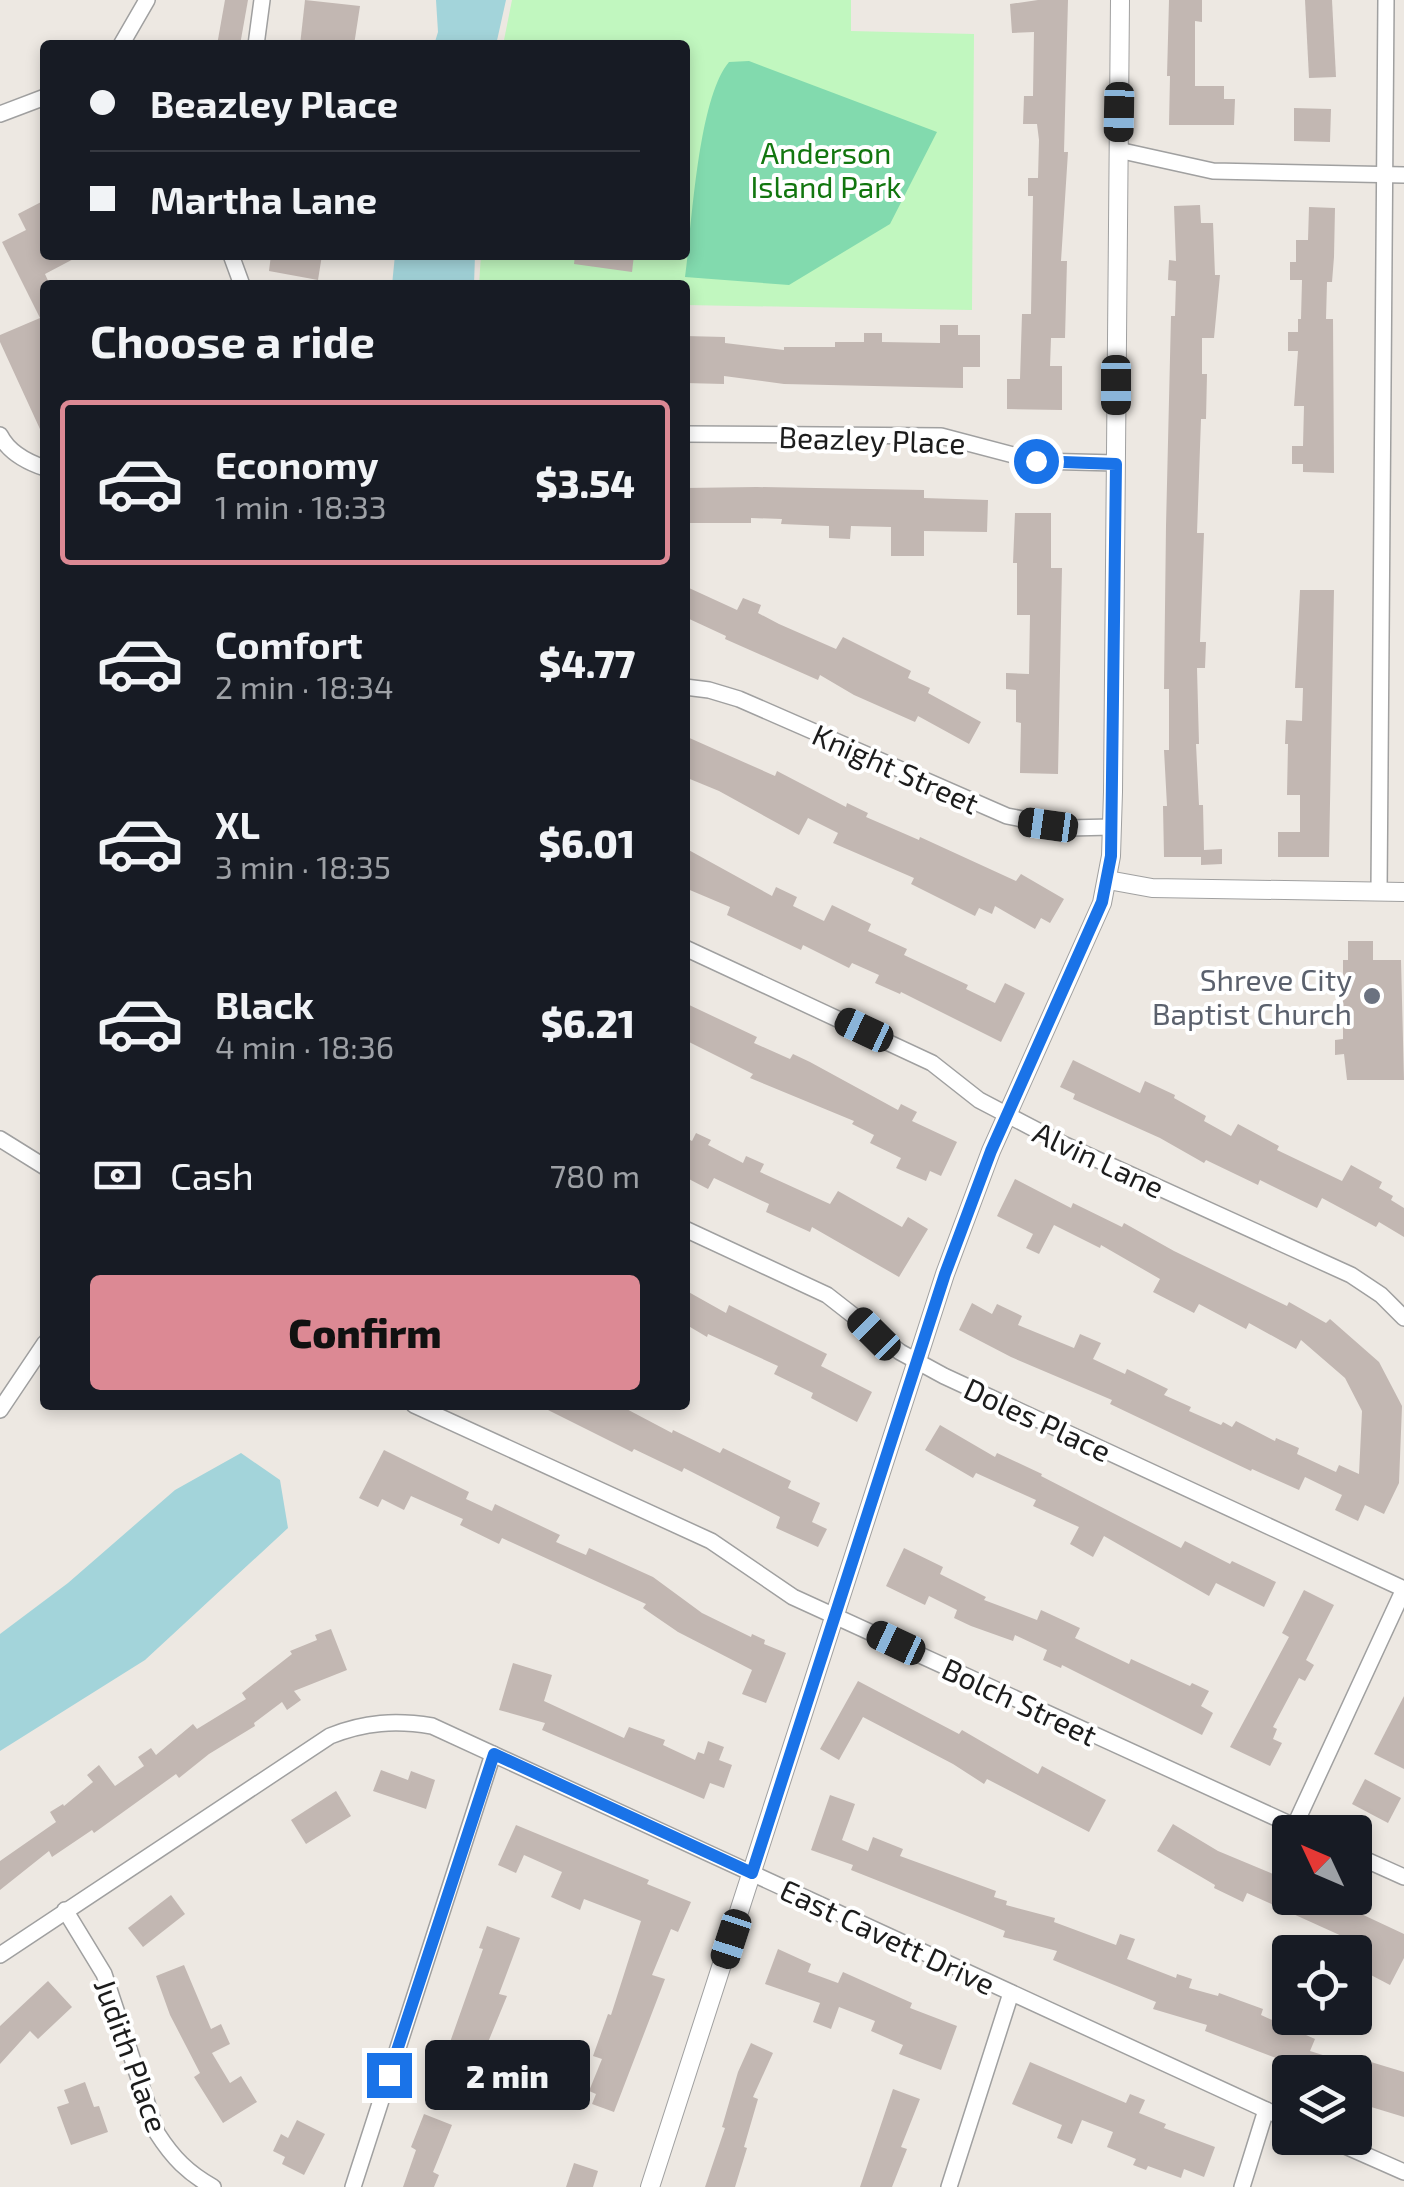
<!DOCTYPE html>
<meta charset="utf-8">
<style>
:root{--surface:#171b24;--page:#20242c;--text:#f1f3f6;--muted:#9ea1a6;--line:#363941;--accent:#dc8994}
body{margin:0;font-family:"Exo 2",sans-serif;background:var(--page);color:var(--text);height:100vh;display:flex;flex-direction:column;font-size:38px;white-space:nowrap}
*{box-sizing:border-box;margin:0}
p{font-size:32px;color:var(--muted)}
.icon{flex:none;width:55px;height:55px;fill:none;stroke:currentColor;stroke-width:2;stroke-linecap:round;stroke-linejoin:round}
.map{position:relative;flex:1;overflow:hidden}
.drawer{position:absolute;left:40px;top:280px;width:650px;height:1130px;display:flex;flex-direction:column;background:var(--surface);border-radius:10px;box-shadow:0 5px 15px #0003}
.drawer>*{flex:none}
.top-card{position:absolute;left:40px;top:40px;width:650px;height:220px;border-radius:10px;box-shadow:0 5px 15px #0003;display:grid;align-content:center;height:220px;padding:0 50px;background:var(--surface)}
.needle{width:65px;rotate:314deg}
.tools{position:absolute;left:1272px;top:1815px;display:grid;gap:20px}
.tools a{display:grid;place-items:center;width:100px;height:100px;border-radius:10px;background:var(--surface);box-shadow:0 5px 15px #0003;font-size:50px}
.end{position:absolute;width:45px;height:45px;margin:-22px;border:12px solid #1a73e8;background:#fff;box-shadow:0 0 0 5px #fff}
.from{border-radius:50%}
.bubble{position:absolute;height:70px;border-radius:10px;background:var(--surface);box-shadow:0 5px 15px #0003;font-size:32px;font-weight:800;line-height:70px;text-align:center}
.car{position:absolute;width:30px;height:60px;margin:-30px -15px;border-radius:12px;box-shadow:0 0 8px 2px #0007;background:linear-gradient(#222 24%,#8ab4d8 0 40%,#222 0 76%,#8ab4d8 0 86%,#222 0)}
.top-card b{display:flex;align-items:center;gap:35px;height:95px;font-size:38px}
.top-card b+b{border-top:2px solid var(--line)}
.top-card i{width:25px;height:25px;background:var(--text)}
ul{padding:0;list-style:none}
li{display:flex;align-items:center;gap:30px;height:165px;margin:0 20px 15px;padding:0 30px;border:5px solid transparent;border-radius:10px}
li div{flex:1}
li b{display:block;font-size:38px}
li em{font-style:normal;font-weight:800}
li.current{border-color:var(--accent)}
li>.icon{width:90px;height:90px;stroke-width:1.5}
h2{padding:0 50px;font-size:45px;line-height:120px}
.pay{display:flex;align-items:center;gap:25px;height:110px;padding:0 50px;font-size:38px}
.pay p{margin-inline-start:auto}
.button{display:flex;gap:20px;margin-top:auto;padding:20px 50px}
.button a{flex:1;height:115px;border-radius:10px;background:var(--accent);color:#111;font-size:40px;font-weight:800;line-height:115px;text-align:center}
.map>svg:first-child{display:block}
.park{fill:#c1f7bf}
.pitch{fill:#82daae}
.water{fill:#a3d4da}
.building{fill:#c2b7b2}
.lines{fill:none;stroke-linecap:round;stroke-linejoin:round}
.minor-casing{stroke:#a0a0a0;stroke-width:18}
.tertiary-casing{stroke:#a0a0a0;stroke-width:20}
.minor{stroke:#fff;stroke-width:15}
.tertiary{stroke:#fff;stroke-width:18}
.route{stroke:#1a73e8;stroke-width:12}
.worship-dot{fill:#6b7280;stroke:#fff;stroke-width:4}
.labels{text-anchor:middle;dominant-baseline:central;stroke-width:8;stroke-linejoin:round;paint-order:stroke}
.park-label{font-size:30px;fill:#12760f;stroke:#fff}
.street-label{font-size:30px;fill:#1c1c1c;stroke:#fff}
.worship-label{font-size:30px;fill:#5b616d;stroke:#fff;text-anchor:end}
</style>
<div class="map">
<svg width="1404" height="2187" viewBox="0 0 1404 2187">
<rect width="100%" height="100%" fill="#ede8e2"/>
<path class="park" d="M512,0H851V31L974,34L972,310L685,305V285H479L481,255H685V45H503Z"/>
<path class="pitch" d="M749,61L937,132L890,224L789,285L685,277C692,226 698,98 729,62Z"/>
<g class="water">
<path d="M436,0H506L496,45H434L438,32Z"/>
<path d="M395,255H475L474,285H392Z"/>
<path d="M241,1453L280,1480L288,1528L145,1660L0,1751V1634L68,1583L175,1490Z"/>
</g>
<g class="building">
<path d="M225,0H248L240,45H217Z"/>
<path d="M305,0L360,6L354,45H300Z"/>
<path d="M1038,0H1068L1064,152H1068L1061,261H1067L1065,338H1051L1050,366H1062V410L1007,409V379H1020L1022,314H1031L1033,196H1028V178H1038L1039,140L1037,124H1023L1024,96H1033L1034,32L1012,33L1010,4Z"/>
<path d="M1169,0H1202V22L1195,21V86H1224V99H1235L1234,125H1169L1170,76H1167Z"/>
<path d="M1305,0H1332L1336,77L1309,78Z"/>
<path d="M1294,108L1331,109L1330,142L1294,141Z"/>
<path d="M45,200V255H81L45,274L50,285H45V440L0,342V335L40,318L2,242L26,230L18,214Z"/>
<path d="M1200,205L1201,223H1213L1215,275H1220L1214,338H1202V374H1207L1206,419H1201L1197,533H1204L1200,642H1206L1205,668H1197L1199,744H1196L1199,805H1203L1204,850L1222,849V864L1201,865V857H1164L1163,806H1167L1164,750H1169V689H1164L1166,526L1171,316H1175L1176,281L1168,280L1169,260L1176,261L1174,206Z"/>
<path d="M1309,207L1335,208L1334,257L1332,282H1327L1326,319H1333L1334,473L1303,472V464H1292V446H1303L1304,406H1294L1298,351H1288V332H1298V319H1301L1302,280H1290V262H1296V240H1308Z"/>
<path d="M271,255H322L318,280L269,271Z"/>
<path d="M575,255H634L632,272L574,264Z"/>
<path d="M940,325H958V335H980V367H963V388L784,384L724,376V384L685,383V336L725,337V343L784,350V347H835V342H864V333H882V342L940,343Z"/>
<path d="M757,487L924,490V498L988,500L987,532L924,531V556H891V527L851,526L850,539L829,538V526L781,524L782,519L751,518V523H685V488Z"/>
<path d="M1015,513H1051V568H1062L1058,774L1020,773L1021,723L1016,722V690L1006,689V673L1029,674L1030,615H1017V563H1013Z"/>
<path d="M689,588L737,610L743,598L761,605L758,613L779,624L836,649L843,637L911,671L908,678L930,688L928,693L981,722L969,744L918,716L915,722L854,695L820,675L818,680L725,639L726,636L685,617V595Z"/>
<path d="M1300,590H1334L1329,857H1278V832H1300V795H1287L1288,744H1285L1286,720L1302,721L1303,688H1295Z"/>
<path d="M685,736L775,776L777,771L846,807L847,803L868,813L866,817L919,840L920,837L1016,881L1021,874L1064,899L1050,923L1041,918L1035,929L995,906L992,914L979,908L975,916L911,884L914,878L833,843L838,833L808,818L799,835L719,791L685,777Z"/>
<path d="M685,848L772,896L776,887L797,897L793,906L824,921L832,905L871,924L868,931L907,949L904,955L968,985L966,989L995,1003L1005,983L1025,993L1001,1042L901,992L900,994L875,983L879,975L852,963L849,968L803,945L801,950L727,915L730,907L685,888Z"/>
<path d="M1348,941H1373V960H1401L1404,1080H1347L1344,1054L1335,1055V1040L1343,1039V960H1348Z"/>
<path d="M685,1003L757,1037L754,1043L790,1059L793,1054L810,1062L898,1110L901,1104L917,1112L912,1121L957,1142L941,1176L930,1171L926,1181L896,1168L901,1158L870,1143L874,1135L852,1124L854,1121L750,1078L753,1074L685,1040Z"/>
<path d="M1073,1060L1140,1093L1145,1081L1175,1095L1174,1098L1206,1116L1204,1121L1231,1136L1238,1124L1279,1146L1277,1150L1342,1181L1351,1165L1382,1182L1379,1188L1393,1196L1391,1200L1404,1208V1237L1379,1222L1376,1227L1322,1198L1317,1208L1260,1180L1258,1185L1206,1160L1204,1163L1160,1138L1073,1099L1075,1094L1060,1087Z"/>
<path d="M696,1133L711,1140L708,1145L743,1163L746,1156L764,1164L760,1172L830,1204L838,1191L902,1227L908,1217L928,1229L899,1277L812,1227L810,1232L766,1212L769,1204L714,1178L708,1189L685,1177V1137L692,1141Z"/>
<path d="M1015,1179L1071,1208L1073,1203L1122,1227L1124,1223L1174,1251L1287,1306L1289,1302L1326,1323L1330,1319L1379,1362L1402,1406L1399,1483L1384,1514L1365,1505L1358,1521L1335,1510L1342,1495L1305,1477L1299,1490L1252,1469L1251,1471L1110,1404L1112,1400L1011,1357L959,1330L972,1303L992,1314L997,1304L1022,1316L1018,1325L1074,1348L1080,1334L1101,1343L1093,1359L1125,1374L1127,1369L1168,1389L1164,1395L1191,1407L1189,1411L1221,1425L1223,1422L1232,1427L1236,1421L1275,1441L1276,1438L1299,1448L1297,1454L1336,1472L1339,1465L1359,1474L1362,1411L1345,1378L1301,1340L1296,1349L1249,1323L1246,1329L1199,1304L1194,1313L1153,1292L1160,1279L1101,1245L1100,1248L1054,1225L1039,1254L1026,1248L1033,1234L997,1216Z"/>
<path d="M685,1290L726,1313L729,1305L827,1354L821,1366L872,1392L857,1422L811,1398L813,1393L774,1374L778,1366L708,1334L707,1337L685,1324Z"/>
<path d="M538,1405H619L672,1433L673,1430L720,1453L723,1448L791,1481L788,1488L820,1503L812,1522L827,1529L818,1547L776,1528L780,1517L684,1468L682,1472L634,1449L632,1452Z"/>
<path d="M940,1425L995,1457L997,1453L1042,1474L1041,1476L1181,1548L1185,1541L1230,1564L1232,1561L1276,1582L1264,1607L1216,1583L1209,1596L1104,1536L1093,1557L1070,1544L1079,1527L1033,1506L1036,1500L976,1473L973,1478L925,1450Z"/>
<path d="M384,1450L469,1492L466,1499L492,1511L495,1504L560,1535L556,1542L586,1555L589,1548L653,1577L702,1613L751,1637L752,1634L765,1640L764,1644L786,1653L766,1703L742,1694L752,1670L678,1632L643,1608L646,1604L502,1538L499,1544L460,1525L463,1519L411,1496L404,1510L382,1499L378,1507L359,1498Z"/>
<path d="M904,1548L943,1567L940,1574L986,1597L984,1600L1037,1620L1041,1610L1080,1628L1075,1638L1129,1664L1131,1659L1190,1686L1192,1683L1209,1691L1201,1706L1213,1713L1202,1735L1062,1665L1061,1668L1043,1660L1047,1650L1015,1635L1013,1641L971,1626L954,1618L957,1610L929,1596L925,1605L886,1586Z"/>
<path d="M1304,1590L1334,1605L1306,1660L1314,1665L1305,1681L1299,1678L1273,1727L1277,1729L1273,1739L1282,1743L1270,1766L1230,1747L1289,1637L1282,1633Z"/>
<path d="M331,1629L347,1670L294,1691L301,1700L287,1710L282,1702L254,1723L255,1726L209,1754L179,1778L176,1774L94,1833L92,1830L52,1857L49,1851L0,1890V1861L56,1822L50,1812L63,1804L64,1806L93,1782L87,1775L99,1765L115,1786L144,1766L138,1757L151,1748L156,1755L193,1724L197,1729L246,1699L242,1693L292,1654L290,1651L317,1640L315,1635Z"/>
<path d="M513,1663L552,1675L544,1701L624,1738L629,1727L665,1740L663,1745L695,1760L698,1752L704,1754L708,1741L724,1747L719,1760L732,1765L724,1788L710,1783L704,1799L542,1730L545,1723L499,1710Z"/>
<path d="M858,1681L959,1734L962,1730L1038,1774L1042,1766L1106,1800L1089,1832L987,1779L984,1784L953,1764L863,1717L839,1760L820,1749Z"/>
<path d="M1404,1696V1769L1374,1754Z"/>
<path d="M381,1770L408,1780L411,1771L435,1780L426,1809L373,1791Z"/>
<path d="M1365,1779L1401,1798L1388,1823L1352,1804Z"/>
<path d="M336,1791L351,1816L306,1844L291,1820Z"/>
<path d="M830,1795L855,1804L842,1840L868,1851L873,1837L903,1849L900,1856L996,1891L994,1897L1007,1901L1006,1905L1055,1918L1054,1922L1116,1945L1120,1934L1135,1939L1127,1959L1176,1978L1177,1974L1192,1979L1189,1988L1218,1996L1219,1993L1263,2009L1261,2015L1315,2039L1310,2051L1348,2063L1351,2056L1404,2072V2117L1358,2103L1360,2095L1355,2093V2072H1313L1205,2031L1207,2025L1153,2009L1156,2002L1053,1960L1057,1951L1003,1937L1005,1931L851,1870L853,1865L811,1850Z"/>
<path d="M1173,1824L1218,1851L1290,1881V1898H1327L1404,1934V1958L1390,1985L1367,1973L1371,1967L1355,1958V1942L1247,1893L1243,1902L1214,1888L1215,1885L1157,1851Z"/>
<path d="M516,1825L649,1880L647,1884L691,1902L678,1932L671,1929L652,1975L665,1979L614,2112L592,2104L596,2094L589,2091L602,2059L593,2056L608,2014L611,2015L641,1921L584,1899L580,1910L551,1897L562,1872L524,1855L516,1873L498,1865Z"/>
<path d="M171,1895L185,1914L143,1947L128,1928Z"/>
<path d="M487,1926L520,1938L499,1994L507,1996L484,2052L501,2058L494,2080L443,2062L483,1949L479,1948Z"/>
<path d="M778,1949L811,1964L808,1972L838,1983L843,1972L912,2003L910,2008L957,2026L941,2070L899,2054L903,2045L871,2031L875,2021L839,2007L831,2029L813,2022L820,2003L765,1984Z"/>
<path d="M184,1965L211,2029L221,2024L230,2044L212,2053L230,2083L241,2076L257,2102L223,2123L194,2077L200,2073L170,2015L156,1976Z"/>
<path d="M48,1981L72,2007L38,2039L30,2031L0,2064V2026Z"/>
<path d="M751,2043L773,2053L753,2097L758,2099L744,2147L747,2148L735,2187H705L725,2128L722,2127L738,2072Z"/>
<path d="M1030,2062L1126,2103L1130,2094L1145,2100L1139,2113L1166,2124L1164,2128L1215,2147L1204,2177L1184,2169L1181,2178L1148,2166L1146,2170L1133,2165L1136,2159L1107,2147L1113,2132L1082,2120L1072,2144L1057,2138L1062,2125L1012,2104Z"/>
<path d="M85,2082L94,2107L99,2106L108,2132L71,2145L57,2107L69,2103L64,2090Z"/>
<path d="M893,2089L920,2099L901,2147L907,2149L892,2187H860Z"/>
<path d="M424,2114L452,2125L433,2172L439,2175L434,2187H403L416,2150L411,2147Z"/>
<path d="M297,2120L325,2134L304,2175L282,2164L285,2157L273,2151L281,2134L288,2138Z"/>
<path d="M574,2163L598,2171L593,2187H566Z"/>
</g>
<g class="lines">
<defs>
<g id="minor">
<path d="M121,45L147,0"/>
<path d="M256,45L262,0"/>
<path d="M0,114L45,97"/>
<path d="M1118,150L1213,171L1404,175"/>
<path d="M231,255L242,285"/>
<path d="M685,434L941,436L1036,461L1116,463"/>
<path d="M0,435C9,453 27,462 45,468"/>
<path d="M685,687L709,690L739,699L1007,816L1068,828L1112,827"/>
<path d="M1379,892L1386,0"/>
<path d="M685,948L932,1063L979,1100L1063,1144L1351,1275L1381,1295L1404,1318"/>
<path d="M0,1139L45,1167"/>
<path d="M685,1229L827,1295L900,1352L944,1376L1404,1589"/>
<path d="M414,1405L711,1541L793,1597L1307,1832"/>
<path d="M0,1410L45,1343"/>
<path d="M1294,1827L1404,1589"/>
<path d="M1355,1855L1404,1877"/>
<path d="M65,1910L104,1974L157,2133C173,2158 188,2173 213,2187"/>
<path d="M0,1955L330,1736C365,1722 396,1720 432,1726L1290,2121"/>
<path d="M1327,2138L1404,2172"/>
<path d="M353,2187L493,1754"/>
<path d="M949,2187L1011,1993"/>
<path d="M1242,2187L1266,2110"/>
</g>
<g id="tertiary">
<path d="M1108,880L1152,888L1404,892"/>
<path d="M650,2187L945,1274L991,1151L1102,903L1111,856L1113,792L1120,0"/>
</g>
</defs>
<use href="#minor" class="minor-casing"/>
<use href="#tertiary" class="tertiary-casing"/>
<use href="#minor" class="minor"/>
<use href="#tertiary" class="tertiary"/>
</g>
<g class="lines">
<path class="route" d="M389,2075L494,1754L752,1873L945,1274L991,1151L1102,902L1111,856L1116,464L1036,461"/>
</g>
<circle class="worship-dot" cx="1372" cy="996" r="10"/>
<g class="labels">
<g class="park-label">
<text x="826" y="152">Anderson<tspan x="826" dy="34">Island Park</tspan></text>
</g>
<g class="street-label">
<text transform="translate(872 439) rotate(2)">Beazley Place</text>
<text transform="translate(896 768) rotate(24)">Knight Street</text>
<text transform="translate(1099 1159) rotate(25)">Alvin Lane</text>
<text transform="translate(1038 1419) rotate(25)">Doles Place</text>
<text transform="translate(1020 1701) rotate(25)">Bolch Street</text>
<text transform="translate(888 1936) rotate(25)">East Cavett Drive</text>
<text transform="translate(132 2055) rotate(70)">Judith Place</text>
</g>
<g class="worship-label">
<text x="1352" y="979">Shreve City<tspan x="1352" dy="34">Baptist Church</tspan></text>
</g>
</g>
</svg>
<div class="tools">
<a><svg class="needle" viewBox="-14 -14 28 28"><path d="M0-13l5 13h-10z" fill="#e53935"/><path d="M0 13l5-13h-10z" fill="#9ea1a6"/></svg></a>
<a><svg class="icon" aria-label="locate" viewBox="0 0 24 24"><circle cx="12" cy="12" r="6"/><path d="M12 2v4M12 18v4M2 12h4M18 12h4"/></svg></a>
<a><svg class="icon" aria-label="layers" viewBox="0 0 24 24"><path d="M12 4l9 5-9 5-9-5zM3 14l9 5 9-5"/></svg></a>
</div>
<i class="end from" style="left:1036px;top:461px"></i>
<i class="end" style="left:389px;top:2075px"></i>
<div class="bubble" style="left:425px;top:2040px;width:165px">2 min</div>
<i class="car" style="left:1119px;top:112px;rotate:181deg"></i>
<i class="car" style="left:1116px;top:385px;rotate:180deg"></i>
<i class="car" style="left:1048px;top:825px;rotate:278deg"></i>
<i class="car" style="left:864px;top:1030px;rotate:295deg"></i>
<i class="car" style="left:874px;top:1334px;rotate:315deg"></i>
<i class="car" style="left:896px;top:1643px;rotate:295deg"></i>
<i class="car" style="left:731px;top:1939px;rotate:198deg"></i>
<div class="top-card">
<b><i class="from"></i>Beazley Place</b>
<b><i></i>Martha Lane</b>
</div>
<section class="drawer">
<h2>Choose a ride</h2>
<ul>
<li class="current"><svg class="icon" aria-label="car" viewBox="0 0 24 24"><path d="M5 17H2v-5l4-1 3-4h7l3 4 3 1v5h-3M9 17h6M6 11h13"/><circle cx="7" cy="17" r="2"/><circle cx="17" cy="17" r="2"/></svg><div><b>Economy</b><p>1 min · 18:33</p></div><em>$3.54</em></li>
<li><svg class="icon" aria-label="car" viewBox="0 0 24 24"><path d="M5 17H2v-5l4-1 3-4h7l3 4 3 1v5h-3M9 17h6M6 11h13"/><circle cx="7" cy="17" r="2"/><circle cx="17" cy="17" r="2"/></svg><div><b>Comfort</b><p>2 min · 18:34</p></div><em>$4.77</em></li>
<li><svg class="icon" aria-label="car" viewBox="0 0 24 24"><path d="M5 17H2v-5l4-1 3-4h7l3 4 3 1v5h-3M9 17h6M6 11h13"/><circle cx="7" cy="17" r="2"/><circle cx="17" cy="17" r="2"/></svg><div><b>XL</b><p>3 min · 18:35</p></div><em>$6.01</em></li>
<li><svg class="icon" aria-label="car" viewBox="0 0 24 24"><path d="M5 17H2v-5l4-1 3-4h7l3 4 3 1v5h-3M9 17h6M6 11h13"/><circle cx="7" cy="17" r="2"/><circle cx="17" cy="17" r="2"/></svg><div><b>Black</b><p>4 min · 18:36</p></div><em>$6.21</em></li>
</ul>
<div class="pay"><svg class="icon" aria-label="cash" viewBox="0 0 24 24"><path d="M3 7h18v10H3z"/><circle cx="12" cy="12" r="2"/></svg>Cash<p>780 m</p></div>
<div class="button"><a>Confirm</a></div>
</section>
</div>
